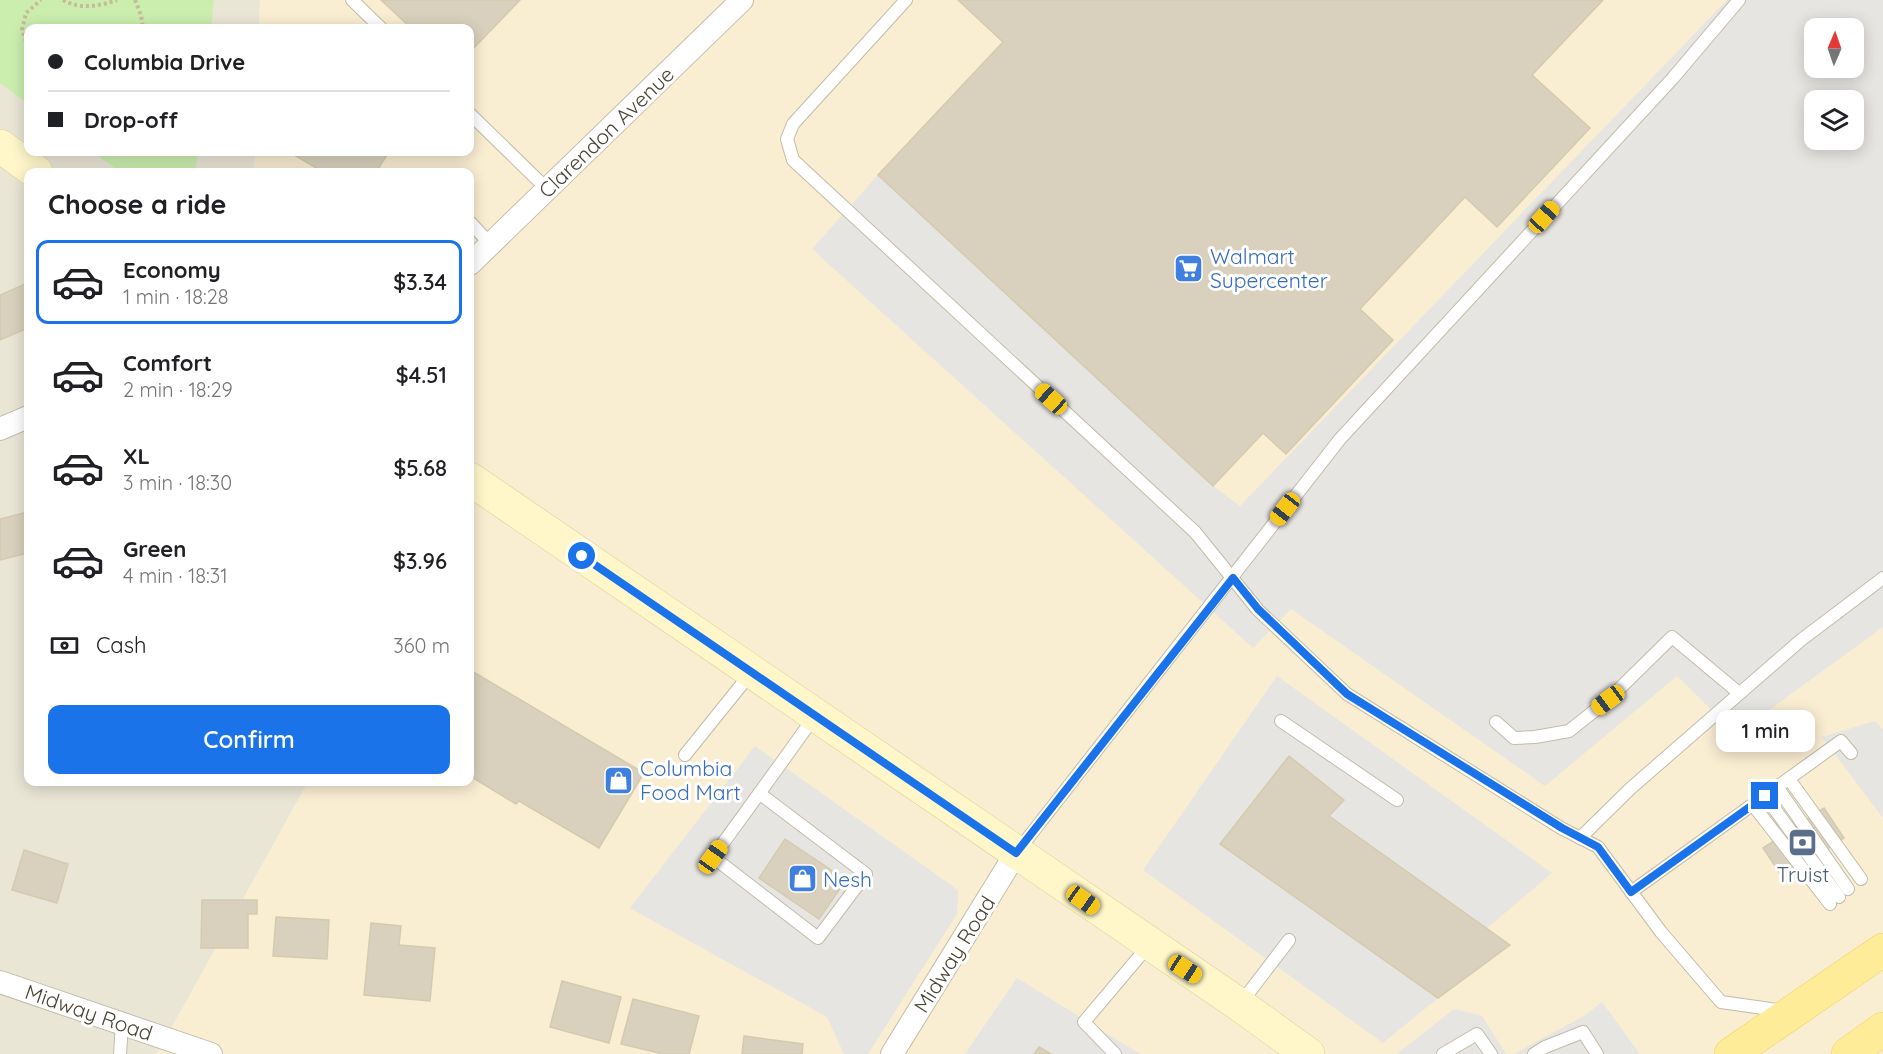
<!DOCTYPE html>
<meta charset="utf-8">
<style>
:root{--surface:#fff;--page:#f6f6f6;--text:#202124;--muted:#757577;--line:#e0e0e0;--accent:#1a73e8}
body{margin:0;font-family:Quicksand,sans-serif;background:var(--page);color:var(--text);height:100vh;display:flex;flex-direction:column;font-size:22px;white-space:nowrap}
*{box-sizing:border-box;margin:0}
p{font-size:20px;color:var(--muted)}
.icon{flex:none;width:33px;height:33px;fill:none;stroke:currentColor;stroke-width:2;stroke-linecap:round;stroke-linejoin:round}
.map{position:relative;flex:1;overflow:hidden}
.details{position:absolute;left:24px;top:168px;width:450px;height:618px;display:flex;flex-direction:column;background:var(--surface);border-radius:12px;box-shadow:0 3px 15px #0003}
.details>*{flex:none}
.guide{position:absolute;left:24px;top:24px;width:450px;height:132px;border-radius:12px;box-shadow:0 3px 15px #0003;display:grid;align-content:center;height:132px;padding:0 24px;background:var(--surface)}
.needle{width:39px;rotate:2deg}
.fabs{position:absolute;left:1804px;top:18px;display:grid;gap:12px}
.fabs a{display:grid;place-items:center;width:60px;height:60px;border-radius:12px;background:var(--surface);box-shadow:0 3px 15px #0003;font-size:30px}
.end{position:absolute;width:27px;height:27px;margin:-14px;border:8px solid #1a73e8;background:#fff;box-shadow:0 0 0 3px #fff}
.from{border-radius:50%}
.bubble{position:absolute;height:42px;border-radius:12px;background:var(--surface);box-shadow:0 3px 15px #0003;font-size:20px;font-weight:600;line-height:42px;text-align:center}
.car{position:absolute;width:18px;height:36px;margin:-18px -9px;border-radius:8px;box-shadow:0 0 4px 2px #0007;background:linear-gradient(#f5c518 24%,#345 0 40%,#f5c518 0 76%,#345 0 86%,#f5c518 0)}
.guide b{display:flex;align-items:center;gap:21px;height:57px;font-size:22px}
.guide b+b{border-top:2px solid var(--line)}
.guide i{width:15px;height:15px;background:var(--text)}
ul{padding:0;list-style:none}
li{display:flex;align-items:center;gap:18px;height:84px;margin:0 12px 9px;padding:0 12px;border:3px solid transparent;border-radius:12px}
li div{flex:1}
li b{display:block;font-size:22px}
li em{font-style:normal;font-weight:600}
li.active{border-color:var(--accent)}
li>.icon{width:54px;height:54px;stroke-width:1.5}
h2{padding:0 24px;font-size:27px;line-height:72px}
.pay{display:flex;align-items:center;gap:15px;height:66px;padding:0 24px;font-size:22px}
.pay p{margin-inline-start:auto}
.button{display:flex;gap:12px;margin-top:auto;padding:12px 24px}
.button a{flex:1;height:69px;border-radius:12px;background:var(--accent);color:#fff;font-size:24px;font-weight:600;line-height:69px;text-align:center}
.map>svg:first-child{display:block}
.residential{fill:#eae6d6}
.commercial{fill:#f9edd2;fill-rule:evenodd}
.green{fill:#cbeeae}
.parking{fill:#e7e5e1;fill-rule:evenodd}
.building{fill:#d9d1bd;stroke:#d4caaf;stroke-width:1.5}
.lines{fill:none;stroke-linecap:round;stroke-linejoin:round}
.service-casing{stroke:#c2bcaa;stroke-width:14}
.minor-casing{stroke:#c2bcaa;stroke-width:24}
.secondary-casing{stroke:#dace94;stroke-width:34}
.primary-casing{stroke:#f0d25d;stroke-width:34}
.path{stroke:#c6bb9a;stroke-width:4;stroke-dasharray:3 3;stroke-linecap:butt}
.service{stroke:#fff;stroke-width:12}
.minor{stroke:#fff;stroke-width:22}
.secondary{stroke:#fff7ca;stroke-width:33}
.primary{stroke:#ffec99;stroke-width:33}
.route{stroke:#1a73e8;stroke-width:8}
.labels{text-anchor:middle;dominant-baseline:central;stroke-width:6;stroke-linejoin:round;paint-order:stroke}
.street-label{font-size:21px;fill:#4a4536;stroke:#fff}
.shop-label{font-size:21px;fill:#366cbe;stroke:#fff;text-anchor:start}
.service-label{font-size:21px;fill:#4e5e75;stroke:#fff}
</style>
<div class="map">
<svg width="1883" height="1054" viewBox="0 0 1883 1054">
<rect width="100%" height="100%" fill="#f6f3e9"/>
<path class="residential" d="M0,0H260L259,28H28V152H255L254,172H28V782H308L157,1054H0Z"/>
<path class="commercial" d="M260,0H1883V1054H157L308,782H470V172H254L255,152H470V28H259ZM1815,28H1854V68H1815ZM1815,100H1854V140H1815Z"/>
<g class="green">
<path d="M0,0H214L211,28H28V104L0,83Z"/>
<path d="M92,152H198L195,172H121Z"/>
</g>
<g class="parking">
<path d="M1727,0H1883V627L1736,734L1677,676L1545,786L1291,609L1253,648L812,249L878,175L1213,486L1240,506ZM1815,28H1854V68H1815ZM1815,100H1854V140H1815Z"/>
<path d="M1277,676L1552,873L1487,928L1329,816L1343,799L1289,756L1220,844L1438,998L1383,1043L1143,870Z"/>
<path d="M1875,721L1883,730V818L1822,737Z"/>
<path d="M755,746L958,890L957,914L868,1054H844L827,1017L630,908Z"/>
<path d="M1017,978L1140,1054H965Z"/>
<path d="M1602,1002L1640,1054H1514L1584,1016Z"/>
<path d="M1454,1009L1482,1016L1506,1054H1397Z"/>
</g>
<g class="building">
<path d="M381,0H520L470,52V28H411Z"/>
<path d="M958,0H1603L1532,75L1590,128L1497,227L1465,197L1360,309L1393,340L1286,454L1263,433L1213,486L878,175L1003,42Z"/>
<path d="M289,152H389L376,172H323Z"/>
<path d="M28,283V328L0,340V295Z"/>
<path d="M28,512V553L0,560V519Z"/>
<path d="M470,670L644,773L599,848L519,801L516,804L470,776Z"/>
<path d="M1289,756L1344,800L1329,816L1510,945L1438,998L1220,844Z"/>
<path d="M1824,808L1844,838L1783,878L1763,848Z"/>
<path d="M785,839L846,880L819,919L759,878Z"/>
<path d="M24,850L68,864L57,903L12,890Z"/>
<path d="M202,900H257V914H248V948H201Z"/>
<path d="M276,917L329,920L327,959L273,956Z"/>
<path d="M371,923L401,926L399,945L435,948L430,1001L364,995Z"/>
<path d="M562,981L621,997L609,1043L550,1027Z"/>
<path d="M633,999L699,1016L689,1054H663L621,1044Z"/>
<path d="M744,1036L803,1044L802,1054H742Z"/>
<path d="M1039,1047L1051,1054H1034Z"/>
</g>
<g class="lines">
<defs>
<g id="service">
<path d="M352,0L381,28"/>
<path d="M906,0L793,124L787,139L793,160L1195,532L1258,610L1347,694L1561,828L1598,847L1661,932L1721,1002L1784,1011"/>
<path d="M470,114L547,189"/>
<path d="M470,222L490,244"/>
<path d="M1281,721L1397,800"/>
<path d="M1496,722L1514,738L1535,737L1569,731L1608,700L1672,637L1739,693"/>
<path d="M685,755L751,673"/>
<path d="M1789,779L1861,879"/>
<path d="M1777,787L1848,889"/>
<path d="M759,793L866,874L818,938L713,857C747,810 781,764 814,717"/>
<path d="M1765,796L1839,897"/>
<path d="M1753,805L1830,904"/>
<path d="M1580,838L1631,788L1801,640L1883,578"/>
<path d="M1017,852L1340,439L1673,78L1739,0"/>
<path d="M1631,892L1841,741L1851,753"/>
<path d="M1241,1003L1289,940"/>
<path d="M120,1054L122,1023"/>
<path d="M1115,1054L1084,1022L1149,945"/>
<path d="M1443,1054L1477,1034L1491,1054"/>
<path d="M1534,1054L1545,1047L1583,1032L1597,1054"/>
</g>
<g id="minor">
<path d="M470,264L742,0"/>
<path d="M0,429L28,417"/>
<path d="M0,982L211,1054"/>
<path d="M892,1054L1016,853"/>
</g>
<g id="secondary">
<path d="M0,146L36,172"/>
<path d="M470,479L1240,1005L1308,1054"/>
</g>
<g id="primary">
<path d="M1731,1054L1883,950"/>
<path d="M1848,1054L1883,1029"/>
</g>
</defs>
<use href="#service" class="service-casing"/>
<use href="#minor" class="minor-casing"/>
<use href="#secondary" class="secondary-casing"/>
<use href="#primary" class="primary-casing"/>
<g class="path">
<path d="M63,0C80,10 99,6 117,0"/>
<path d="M135,0L141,15L143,28"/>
<path d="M28,47L22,30L26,13L41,0"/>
</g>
<use href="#service" class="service"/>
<use href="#minor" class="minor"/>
<use href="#secondary" class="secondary"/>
<use href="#primary" class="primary"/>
</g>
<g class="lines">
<path class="route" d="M582,556L1016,853L1233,578L1258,609L1347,694L1562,828L1598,847L1631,892L1765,796"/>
</g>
<defs>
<symbol id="supermarket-square" viewBox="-11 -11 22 22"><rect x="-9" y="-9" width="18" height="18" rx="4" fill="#3f7fe0" stroke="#fff"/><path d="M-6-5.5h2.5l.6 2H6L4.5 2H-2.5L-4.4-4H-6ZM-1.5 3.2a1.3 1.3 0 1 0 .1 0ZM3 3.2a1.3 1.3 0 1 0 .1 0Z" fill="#fff"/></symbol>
<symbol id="shop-square" viewBox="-11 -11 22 22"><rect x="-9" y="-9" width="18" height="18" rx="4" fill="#3f7fe0" stroke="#fff"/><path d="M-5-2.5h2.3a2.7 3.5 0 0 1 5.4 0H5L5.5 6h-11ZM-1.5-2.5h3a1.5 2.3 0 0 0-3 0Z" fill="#fff"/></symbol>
<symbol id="bank-square" viewBox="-11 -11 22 22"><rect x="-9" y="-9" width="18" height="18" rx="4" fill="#5c6f8a" stroke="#fff"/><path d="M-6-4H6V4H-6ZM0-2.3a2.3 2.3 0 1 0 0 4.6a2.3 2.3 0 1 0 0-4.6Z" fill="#fff"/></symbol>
</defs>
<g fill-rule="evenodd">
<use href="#supermarket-square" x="1172" y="252" width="33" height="33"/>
<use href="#shop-square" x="602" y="764" width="33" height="33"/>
<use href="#bank-square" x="1786" y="826" width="33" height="33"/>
<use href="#shop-square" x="786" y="862" width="33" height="33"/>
</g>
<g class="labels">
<g class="street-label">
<text transform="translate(606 132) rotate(-44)">Clarendon Avenue</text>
<text transform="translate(954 954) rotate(-58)">Midway Road</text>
<text transform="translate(89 1012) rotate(19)">Midway Road</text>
</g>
<g class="shop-label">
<text x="1210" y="256">Walmart<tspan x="1210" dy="24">Supercenter</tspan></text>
<text x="640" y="768">Columbia<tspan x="640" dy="24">Food Mart</tspan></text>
<text x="823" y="879">Nesh</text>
</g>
<g class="service-label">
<text x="1803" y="874">Truist</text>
</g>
</g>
</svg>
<div class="fabs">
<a><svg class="needle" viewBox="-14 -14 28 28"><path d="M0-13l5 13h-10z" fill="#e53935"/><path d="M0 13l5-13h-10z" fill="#757577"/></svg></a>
<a><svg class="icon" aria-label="layers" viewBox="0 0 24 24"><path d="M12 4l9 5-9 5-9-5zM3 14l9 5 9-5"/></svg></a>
</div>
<i class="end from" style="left:582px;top:556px"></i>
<i class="end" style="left:1765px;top:796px"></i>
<div class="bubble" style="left:1716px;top:710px;width:99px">1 min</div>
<i class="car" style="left:1544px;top:217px;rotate:42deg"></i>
<i class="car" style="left:1051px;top:399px;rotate:312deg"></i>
<i class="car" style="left:1285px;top:509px;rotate:218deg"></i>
<i class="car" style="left:1608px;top:700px;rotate:233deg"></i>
<i class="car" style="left:713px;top:857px;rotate:35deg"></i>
<i class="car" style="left:1083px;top:900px;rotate:125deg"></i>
<i class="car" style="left:1185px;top:969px;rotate:123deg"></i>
<div class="guide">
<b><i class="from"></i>Columbia Drive</b>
<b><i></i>Drop-off</b>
</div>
<section class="details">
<h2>Choose a ride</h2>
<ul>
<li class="active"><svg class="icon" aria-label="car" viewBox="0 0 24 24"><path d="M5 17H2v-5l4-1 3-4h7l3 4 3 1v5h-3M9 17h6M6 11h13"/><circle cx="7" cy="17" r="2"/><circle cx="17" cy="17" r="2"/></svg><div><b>Economy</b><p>1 min · 18:28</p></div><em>$3.34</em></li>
<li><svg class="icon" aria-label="car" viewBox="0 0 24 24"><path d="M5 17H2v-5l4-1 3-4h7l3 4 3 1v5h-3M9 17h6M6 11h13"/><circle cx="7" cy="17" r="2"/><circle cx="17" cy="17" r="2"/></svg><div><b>Comfort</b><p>2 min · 18:29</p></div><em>$4.51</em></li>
<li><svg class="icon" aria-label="car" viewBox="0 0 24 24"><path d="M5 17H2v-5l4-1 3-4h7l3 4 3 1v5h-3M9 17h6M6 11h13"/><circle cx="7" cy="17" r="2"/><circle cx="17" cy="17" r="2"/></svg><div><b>XL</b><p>3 min · 18:30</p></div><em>$5.68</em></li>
<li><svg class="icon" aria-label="car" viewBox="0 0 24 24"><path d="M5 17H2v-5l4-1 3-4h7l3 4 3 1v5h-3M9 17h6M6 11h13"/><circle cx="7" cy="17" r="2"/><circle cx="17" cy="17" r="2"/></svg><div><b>Green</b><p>4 min · 18:31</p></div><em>$3.96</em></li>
</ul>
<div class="pay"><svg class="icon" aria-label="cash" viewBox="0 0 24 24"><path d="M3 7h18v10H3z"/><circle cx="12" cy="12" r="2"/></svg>Cash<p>360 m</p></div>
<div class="button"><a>Confirm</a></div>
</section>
</div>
